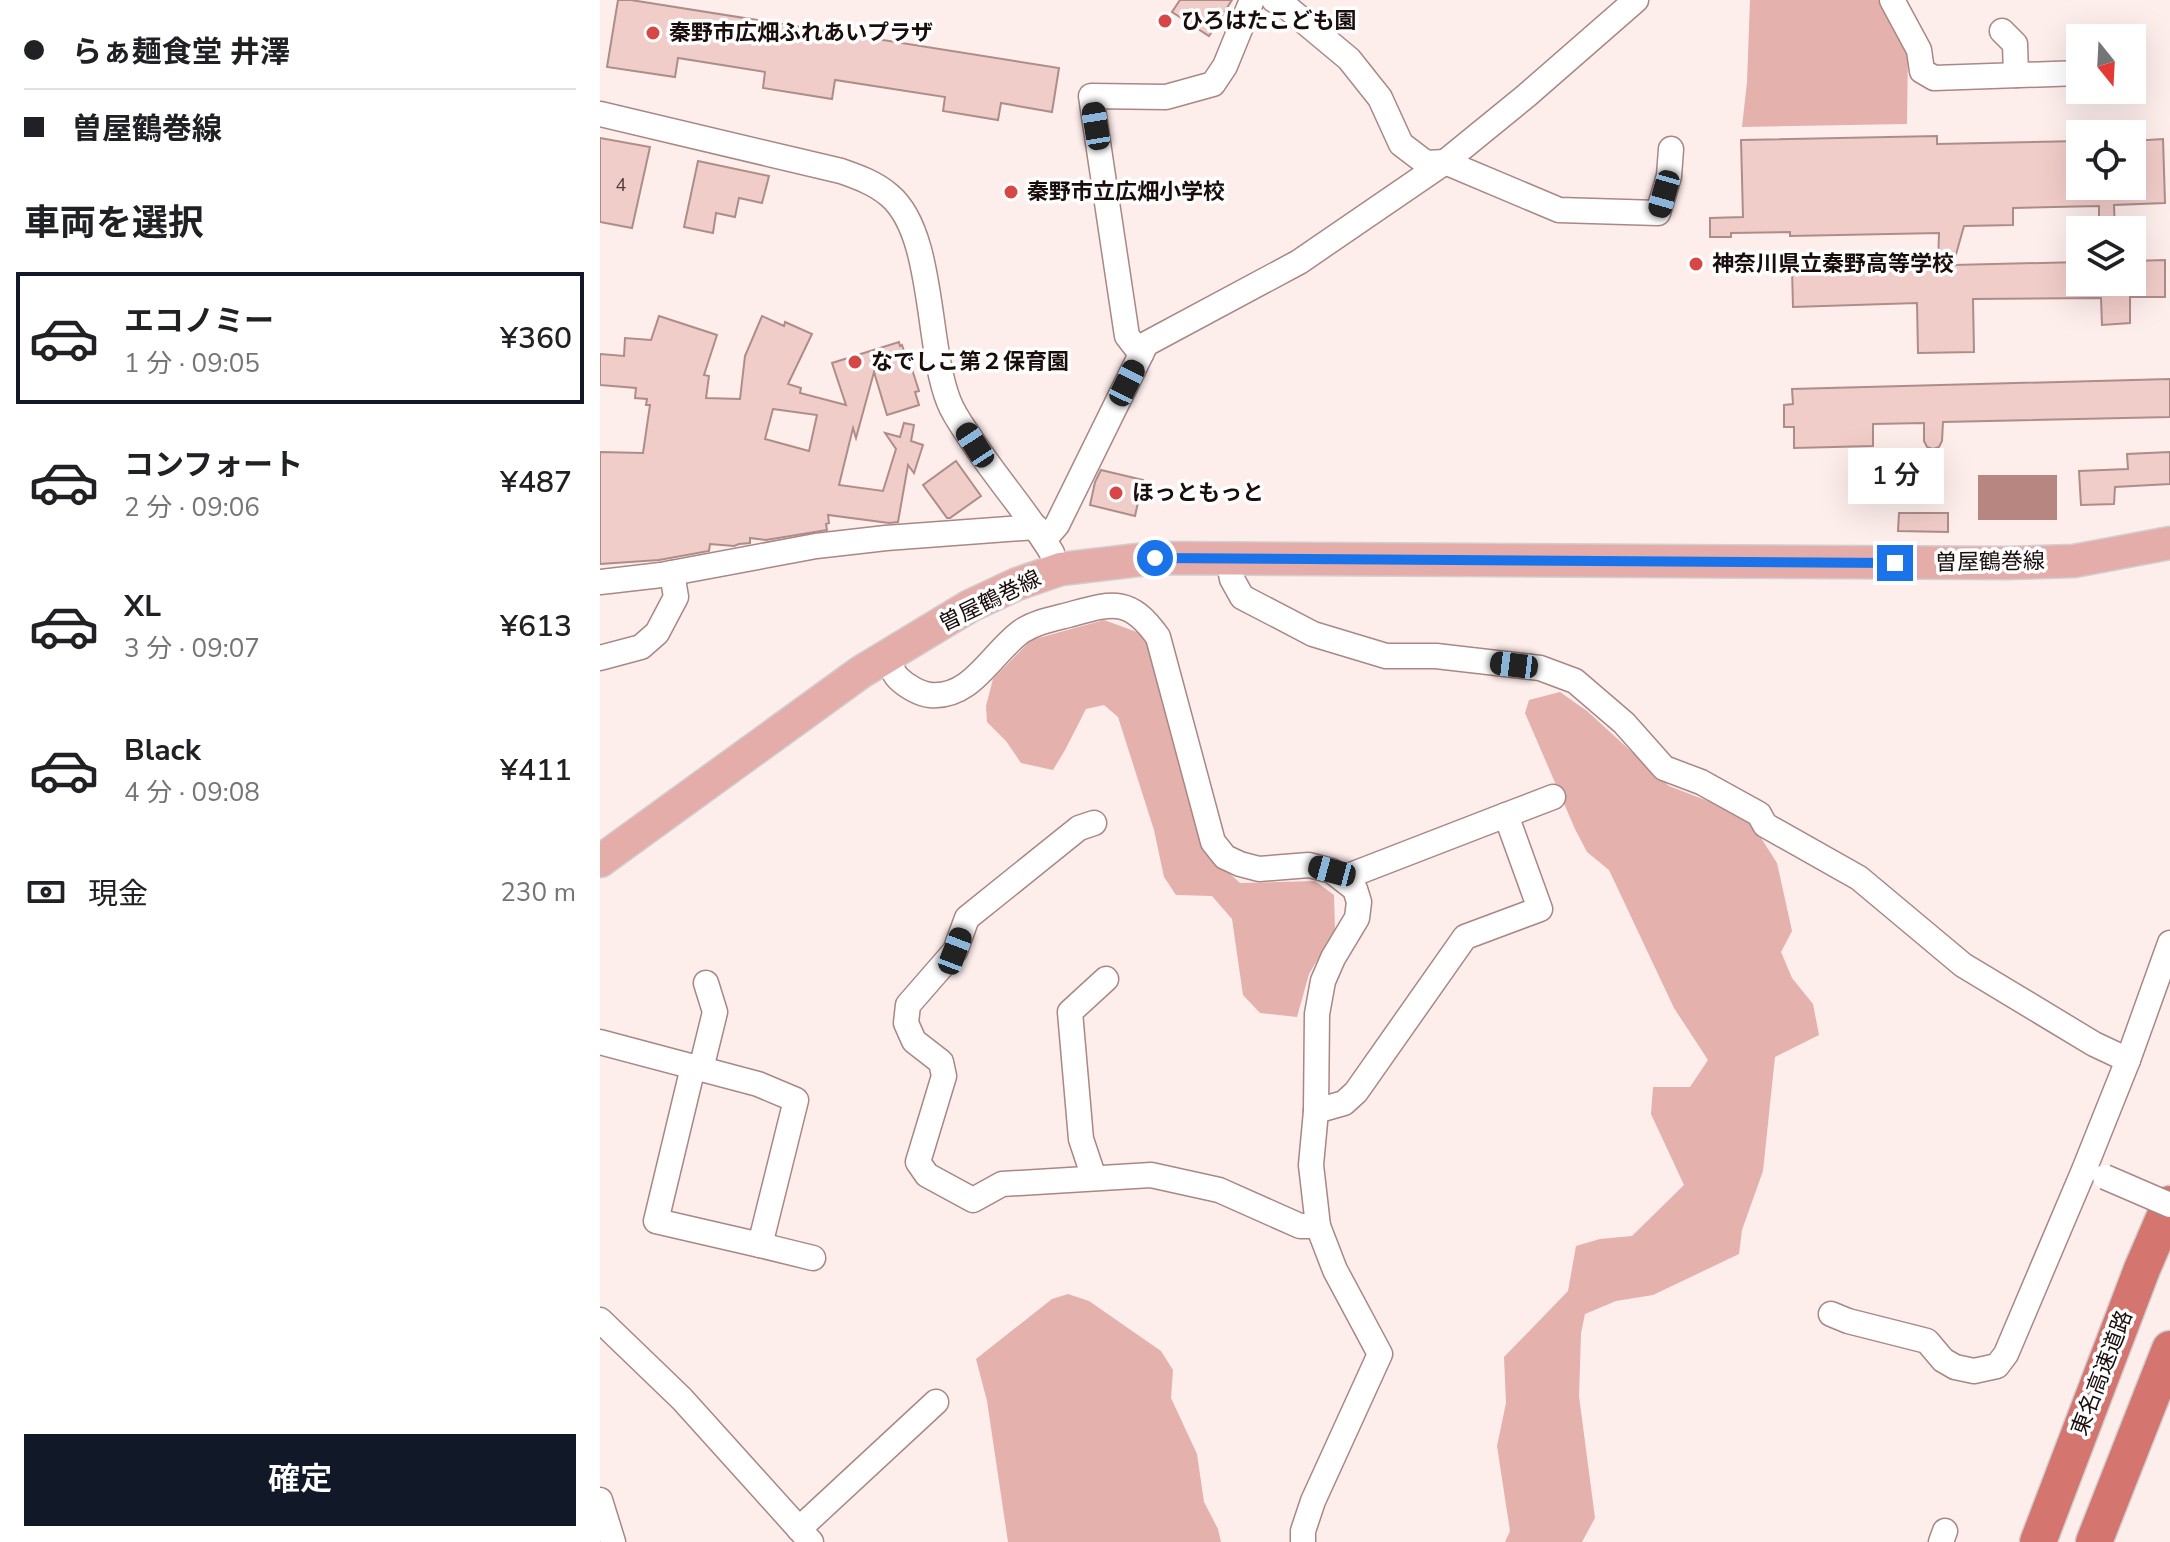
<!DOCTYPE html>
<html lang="ja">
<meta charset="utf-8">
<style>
:root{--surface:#fff;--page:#f2f2f2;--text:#202124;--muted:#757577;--line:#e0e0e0;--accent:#111827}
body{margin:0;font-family:"Nunito Sans","Noto Sans JP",sans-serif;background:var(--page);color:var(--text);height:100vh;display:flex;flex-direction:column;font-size:30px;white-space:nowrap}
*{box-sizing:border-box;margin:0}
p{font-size:26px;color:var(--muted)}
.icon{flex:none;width:44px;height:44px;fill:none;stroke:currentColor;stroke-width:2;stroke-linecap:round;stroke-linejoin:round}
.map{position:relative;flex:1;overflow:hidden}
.side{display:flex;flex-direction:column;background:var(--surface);width:600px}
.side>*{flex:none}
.hud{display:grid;align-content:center;height:176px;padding:0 24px;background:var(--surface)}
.needle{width:52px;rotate:162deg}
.controls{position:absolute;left:1466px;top:24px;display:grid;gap:16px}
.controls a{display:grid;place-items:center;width:80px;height:80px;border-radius:0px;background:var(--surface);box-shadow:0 8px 32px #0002;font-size:40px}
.end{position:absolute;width:36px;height:36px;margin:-18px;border:10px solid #1a73e8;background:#fff;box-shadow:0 0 0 4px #fff}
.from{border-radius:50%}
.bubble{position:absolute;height:56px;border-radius:0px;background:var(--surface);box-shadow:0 8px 32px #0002;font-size:26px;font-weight:600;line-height:56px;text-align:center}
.car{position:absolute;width:24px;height:48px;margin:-24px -12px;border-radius:10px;box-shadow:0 0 6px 2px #0007;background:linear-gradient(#222 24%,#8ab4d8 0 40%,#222 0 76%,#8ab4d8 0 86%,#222 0)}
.hud b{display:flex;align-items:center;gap:28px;height:76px;font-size:30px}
.hud b+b{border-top:2px solid var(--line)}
.hud i{width:20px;height:20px;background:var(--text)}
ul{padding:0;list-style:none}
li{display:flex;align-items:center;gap:24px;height:132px;margin:0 16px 12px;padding:0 8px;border:4px solid transparent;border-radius:0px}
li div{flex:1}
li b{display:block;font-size:30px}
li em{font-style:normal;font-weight:600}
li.active{border-color:var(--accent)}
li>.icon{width:72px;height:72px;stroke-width:1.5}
h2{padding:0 24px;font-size:36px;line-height:96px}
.pay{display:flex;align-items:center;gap:20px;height:88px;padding:0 24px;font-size:30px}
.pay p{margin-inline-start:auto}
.cta{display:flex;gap:16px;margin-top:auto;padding:16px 24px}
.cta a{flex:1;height:92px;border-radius:0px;background:var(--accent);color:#fff;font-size:32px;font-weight:600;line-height:92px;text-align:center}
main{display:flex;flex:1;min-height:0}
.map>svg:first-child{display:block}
.green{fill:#e4b1ac}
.water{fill:#b88681}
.building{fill:#f1cdc9;stroke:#ae8d89;stroke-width:2;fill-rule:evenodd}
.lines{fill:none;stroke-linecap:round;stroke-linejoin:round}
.minor-casing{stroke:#a98784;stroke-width:27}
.major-casing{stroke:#d1cfcf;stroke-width:35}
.highway-casing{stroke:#d1cfcf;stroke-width:39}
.minor{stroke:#fff;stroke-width:24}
.major{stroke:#e5ada9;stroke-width:32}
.highway{stroke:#d4766f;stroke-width:36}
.minor-bridge-casing{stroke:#a98784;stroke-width:27;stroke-linecap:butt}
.minor-bridge{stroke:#fff;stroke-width:24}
.route{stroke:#1a73e8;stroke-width:10}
.poi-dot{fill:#d64745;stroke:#fff;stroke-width:3}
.labels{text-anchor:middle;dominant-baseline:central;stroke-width:7;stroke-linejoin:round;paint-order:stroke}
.number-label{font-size:18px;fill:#503e3c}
.poi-label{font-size:22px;font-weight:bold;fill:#1a0e0d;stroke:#fff;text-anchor:start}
.street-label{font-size:22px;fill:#1a0e0d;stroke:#fff}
</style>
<main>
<section class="side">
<div class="hud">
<b><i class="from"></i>らぁ麺食堂 井澤</b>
<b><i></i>曽屋鶴巻線</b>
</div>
<h2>車両を選択</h2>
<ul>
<li class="active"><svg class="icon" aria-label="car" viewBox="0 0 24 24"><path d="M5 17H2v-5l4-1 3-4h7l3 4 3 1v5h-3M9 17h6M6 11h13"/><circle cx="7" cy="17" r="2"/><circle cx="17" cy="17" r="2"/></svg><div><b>エコノミー</b><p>1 分 · 09:05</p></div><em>¥360</em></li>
<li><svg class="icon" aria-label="car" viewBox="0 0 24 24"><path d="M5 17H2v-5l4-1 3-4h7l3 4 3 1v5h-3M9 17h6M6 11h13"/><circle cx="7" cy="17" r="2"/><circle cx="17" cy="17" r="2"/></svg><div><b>コンフォート</b><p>2 分 · 09:06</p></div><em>¥487</em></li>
<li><svg class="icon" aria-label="car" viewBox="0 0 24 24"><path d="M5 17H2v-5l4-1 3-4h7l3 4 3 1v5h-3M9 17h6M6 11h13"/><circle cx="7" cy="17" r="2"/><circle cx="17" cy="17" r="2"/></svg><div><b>XL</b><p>3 分 · 09:07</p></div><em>¥613</em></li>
<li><svg class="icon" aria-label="car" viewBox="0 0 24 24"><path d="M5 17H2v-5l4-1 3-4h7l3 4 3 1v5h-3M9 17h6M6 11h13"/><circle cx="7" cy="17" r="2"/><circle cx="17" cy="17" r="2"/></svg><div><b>Black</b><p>4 分 · 09:08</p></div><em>¥411</em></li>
</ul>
<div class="pay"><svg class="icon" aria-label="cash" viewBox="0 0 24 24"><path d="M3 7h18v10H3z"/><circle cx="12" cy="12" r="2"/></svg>現金<p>230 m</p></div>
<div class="cta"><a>確定</a></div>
</section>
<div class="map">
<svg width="1570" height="1542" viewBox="0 0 1570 1542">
<rect width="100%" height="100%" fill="#fdeeec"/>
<g class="green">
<path d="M1150,0H1282L1308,51L1307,124L1142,127L1147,82Z"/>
<path d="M504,620L545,635L606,852L640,883L715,881L734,895L735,930L709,974L697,1017L660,1013L643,995L632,919L612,896L576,895L564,877L554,830L518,717L504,705L486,709L465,750L453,770L421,763L406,741L387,722L386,706L393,679L431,640Z"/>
<path d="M960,692L987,711L1069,786L1147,816L1177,863L1192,931L1181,952L1192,978L1213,1004L1219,1035L1175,1057L1163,1171L1142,1230L1139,1254L1053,1295L1016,1301L985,1314L981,1333L979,1396L995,1518L982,1542H905L910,1531L897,1446L906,1403L904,1357L968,1291L976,1246L1000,1239L1032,1236L1084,1185L1051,1114L1053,1087H1090L1108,1060L1074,1008L1009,870L987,852L975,829L925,713L929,700Z"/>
<path d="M468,1294L489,1301L561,1351L573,1370L571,1398L597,1454L604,1502L618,1529L621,1542H408L387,1401L376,1359L452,1299Z"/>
</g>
<rect class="water" x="1378" y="475" width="79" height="45"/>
<g class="building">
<path d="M18,0H31L459,68L452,112L401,103L398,120L343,111L345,97L235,80L232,99L163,88L165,72L78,58L75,77L7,67Z"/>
<path d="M580,0H632L609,36L572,12Z"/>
<path d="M1337,136V144L1480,141V186H1532V141L1563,139L1565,203L1514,205L1515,230H1499V206L1413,208V225L1364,226L1353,265L1480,262V282H1530V323L1502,325L1501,298L1373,299L1374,352L1318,353L1317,303L1193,307L1192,269L1338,266L1339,233L1190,236V232L1131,233V237H1110V218L1143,217L1141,140Z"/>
<path d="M0,138L50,147L32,228L0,222Z"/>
<path d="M98,161L169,176L162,203L139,198L135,217L116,213L113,233L84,227Z"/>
<path d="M1565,260V297H1532V261Z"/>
<path d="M59,316L117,335L104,375L109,376L106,398L140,399L145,356L162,316L184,326L185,322L212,334L188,384L201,388L200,393L246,405L232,363L299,342L300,346L302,345L307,360H309L319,391L315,392L319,405L287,415L274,372L256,438L253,428L239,485L283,491L296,449L285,433L300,437L304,423L314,425L311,441L323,445L314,473L308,465L298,522L289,523L228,515L229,523L226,524L227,530L166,540L150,538V543L139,544L134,546L110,544L109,551L59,560L0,564V452L43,453L50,405H46L47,399L35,398L36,388L0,385V354L24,356L25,338L51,340ZM173,409L217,415L209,451L165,439Z"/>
<path d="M1570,379V417L1343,422L1342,441L1339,447L1333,449L1327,447L1324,441V423L1273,424V446L1194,448V427H1184V405L1193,404L1192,389Z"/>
<path d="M1570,452V484L1515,487L1514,504L1481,505L1479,471L1528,469L1527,454Z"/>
<path d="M356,461L381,496L350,518H347L323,485Z"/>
<path d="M501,470L543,480L535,516L490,505L495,482Z"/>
<path d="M1299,513H1348V532L1298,531Z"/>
</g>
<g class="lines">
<defs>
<g id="minor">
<path d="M674,0L689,9L749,59L780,98L801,144L826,163L845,162L959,210L1058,213L1069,176L1071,149"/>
<path d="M1292,0L1319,50L1322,71L1334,78L1480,73"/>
<path d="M1402,31L1415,44L1416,75"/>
<path d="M0,114L241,171C258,177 275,183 289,195C335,233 326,345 349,402C354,415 363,427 371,439C396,478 428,513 452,553"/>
<path d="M541,354L527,336L491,96L566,97L613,84L625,66L652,0"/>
<path d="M444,540L457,525L546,344L699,262L845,162L926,96L1036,0"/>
<path d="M628,559L632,579L642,597L713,634L786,656H836L940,668L975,681L1024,723L1064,768L1101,782L1159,814L1165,825L1259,878L1363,965L1494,1044L1528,1060"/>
<path d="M0,582L61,575L216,546L286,538L436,527"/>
<path d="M287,657C290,663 293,673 298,678C306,686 320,694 330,695C372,699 392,652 422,631C436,622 452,619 468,615C512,603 529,596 558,637L613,842L625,857L640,864L659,869L709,865L732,871L755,889L759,902L757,918L733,958L723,981L717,1014L716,1111L711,1165L718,1226L735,1270L780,1354L713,1501L703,1531V1542"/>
<path d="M0,658L41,647L57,633L76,597L72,573"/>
<path d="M906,815L953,797"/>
<path d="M494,823L479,828L367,918L355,951L308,1005L306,1023L314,1041L341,1062L344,1076L318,1162L327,1175L373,1200L402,1184L551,1175L619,1190L700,1226H718"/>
<path d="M0,1042L158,1084L196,1100L160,1245L56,1221L93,1067"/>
<path d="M101,1069L115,1012L106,983"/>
<path d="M716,1111L744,1103L756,1092L865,937L940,909L906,815L743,878"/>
<path d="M494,1178L481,1139L470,1012L506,979"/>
<path d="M160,1245L213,1258"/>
<path d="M1231,1314L1248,1321L1327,1341L1343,1360L1355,1367L1374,1371L1397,1366L1406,1354L1484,1170L1528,1060L1570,943"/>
<path d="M0,1320L82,1399L211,1542"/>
<path d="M0,1500L13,1542"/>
<path d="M199,1529L336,1402"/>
<path d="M1341,1542L1345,1531"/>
</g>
<path id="major" d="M0,861L261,672L370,606L417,584L461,569L555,558L1407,563L1474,561L1570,543"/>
<g id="highway">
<path d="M1438,1542L1542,1269L1570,1204"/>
<path d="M1494,1542L1570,1349"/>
</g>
</defs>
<use href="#minor" class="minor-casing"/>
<use href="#major" class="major-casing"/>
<use href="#highway" class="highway-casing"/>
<use href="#minor" class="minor"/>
<use href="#major" class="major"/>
<use href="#highway" class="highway"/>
<defs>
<path id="minor-bridge" d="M1505,1177L1570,1205"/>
</defs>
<use href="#minor-bridge" class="minor-bridge-casing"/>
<use href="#minor-bridge" class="minor-bridge"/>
</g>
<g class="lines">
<path class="route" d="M555,558L1295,563"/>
</g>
<g class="poi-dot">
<circle cx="565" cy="21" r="8"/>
<circle cx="53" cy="33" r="8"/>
<circle cx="411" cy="192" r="8"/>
<circle cx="1096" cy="264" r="8"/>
<circle cx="255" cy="362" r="8"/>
<circle cx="516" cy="493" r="8"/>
</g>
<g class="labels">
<g class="number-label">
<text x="21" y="185">4</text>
</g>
<g class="poi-label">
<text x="581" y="21">ひろはたこども園</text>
<text x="69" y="33">秦野市広畑ふれあいプラザ</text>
<text x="427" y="192">秦野市立広畑小学校</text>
<text x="1112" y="264">神奈川県立秦野高等学校</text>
<text x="271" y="362">なでしこ第２保育園</text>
<text x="532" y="493">ほっともっと</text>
</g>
<g class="street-label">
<text transform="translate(1390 562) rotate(-1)">曽屋鶴巻線</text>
<text transform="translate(390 601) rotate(-26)">曽屋鶴巻線</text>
<text transform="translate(1502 1373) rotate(-69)">東名高速道路</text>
</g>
</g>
</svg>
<div class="controls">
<a><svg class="needle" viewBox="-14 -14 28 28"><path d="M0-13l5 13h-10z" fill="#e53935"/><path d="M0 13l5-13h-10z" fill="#757577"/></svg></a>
<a><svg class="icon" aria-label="locate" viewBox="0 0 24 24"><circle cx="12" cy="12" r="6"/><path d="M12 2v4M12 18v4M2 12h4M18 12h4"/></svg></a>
<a><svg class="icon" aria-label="layers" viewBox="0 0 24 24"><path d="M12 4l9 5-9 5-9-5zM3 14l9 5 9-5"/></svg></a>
</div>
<i class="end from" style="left:555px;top:558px"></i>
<i class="end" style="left:1295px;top:563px"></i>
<div class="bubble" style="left:1248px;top:448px;width:96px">1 分</div>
<i class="car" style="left:496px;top:126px;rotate:351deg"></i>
<i class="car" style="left:1064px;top:194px;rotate:196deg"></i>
<i class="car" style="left:527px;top:383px;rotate:26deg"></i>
<i class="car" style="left:375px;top:445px;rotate:327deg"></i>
<i class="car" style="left:914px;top:665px;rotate:277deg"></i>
<i class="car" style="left:732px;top:871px;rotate:285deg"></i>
<i class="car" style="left:355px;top:951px;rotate:21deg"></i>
</div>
</main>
